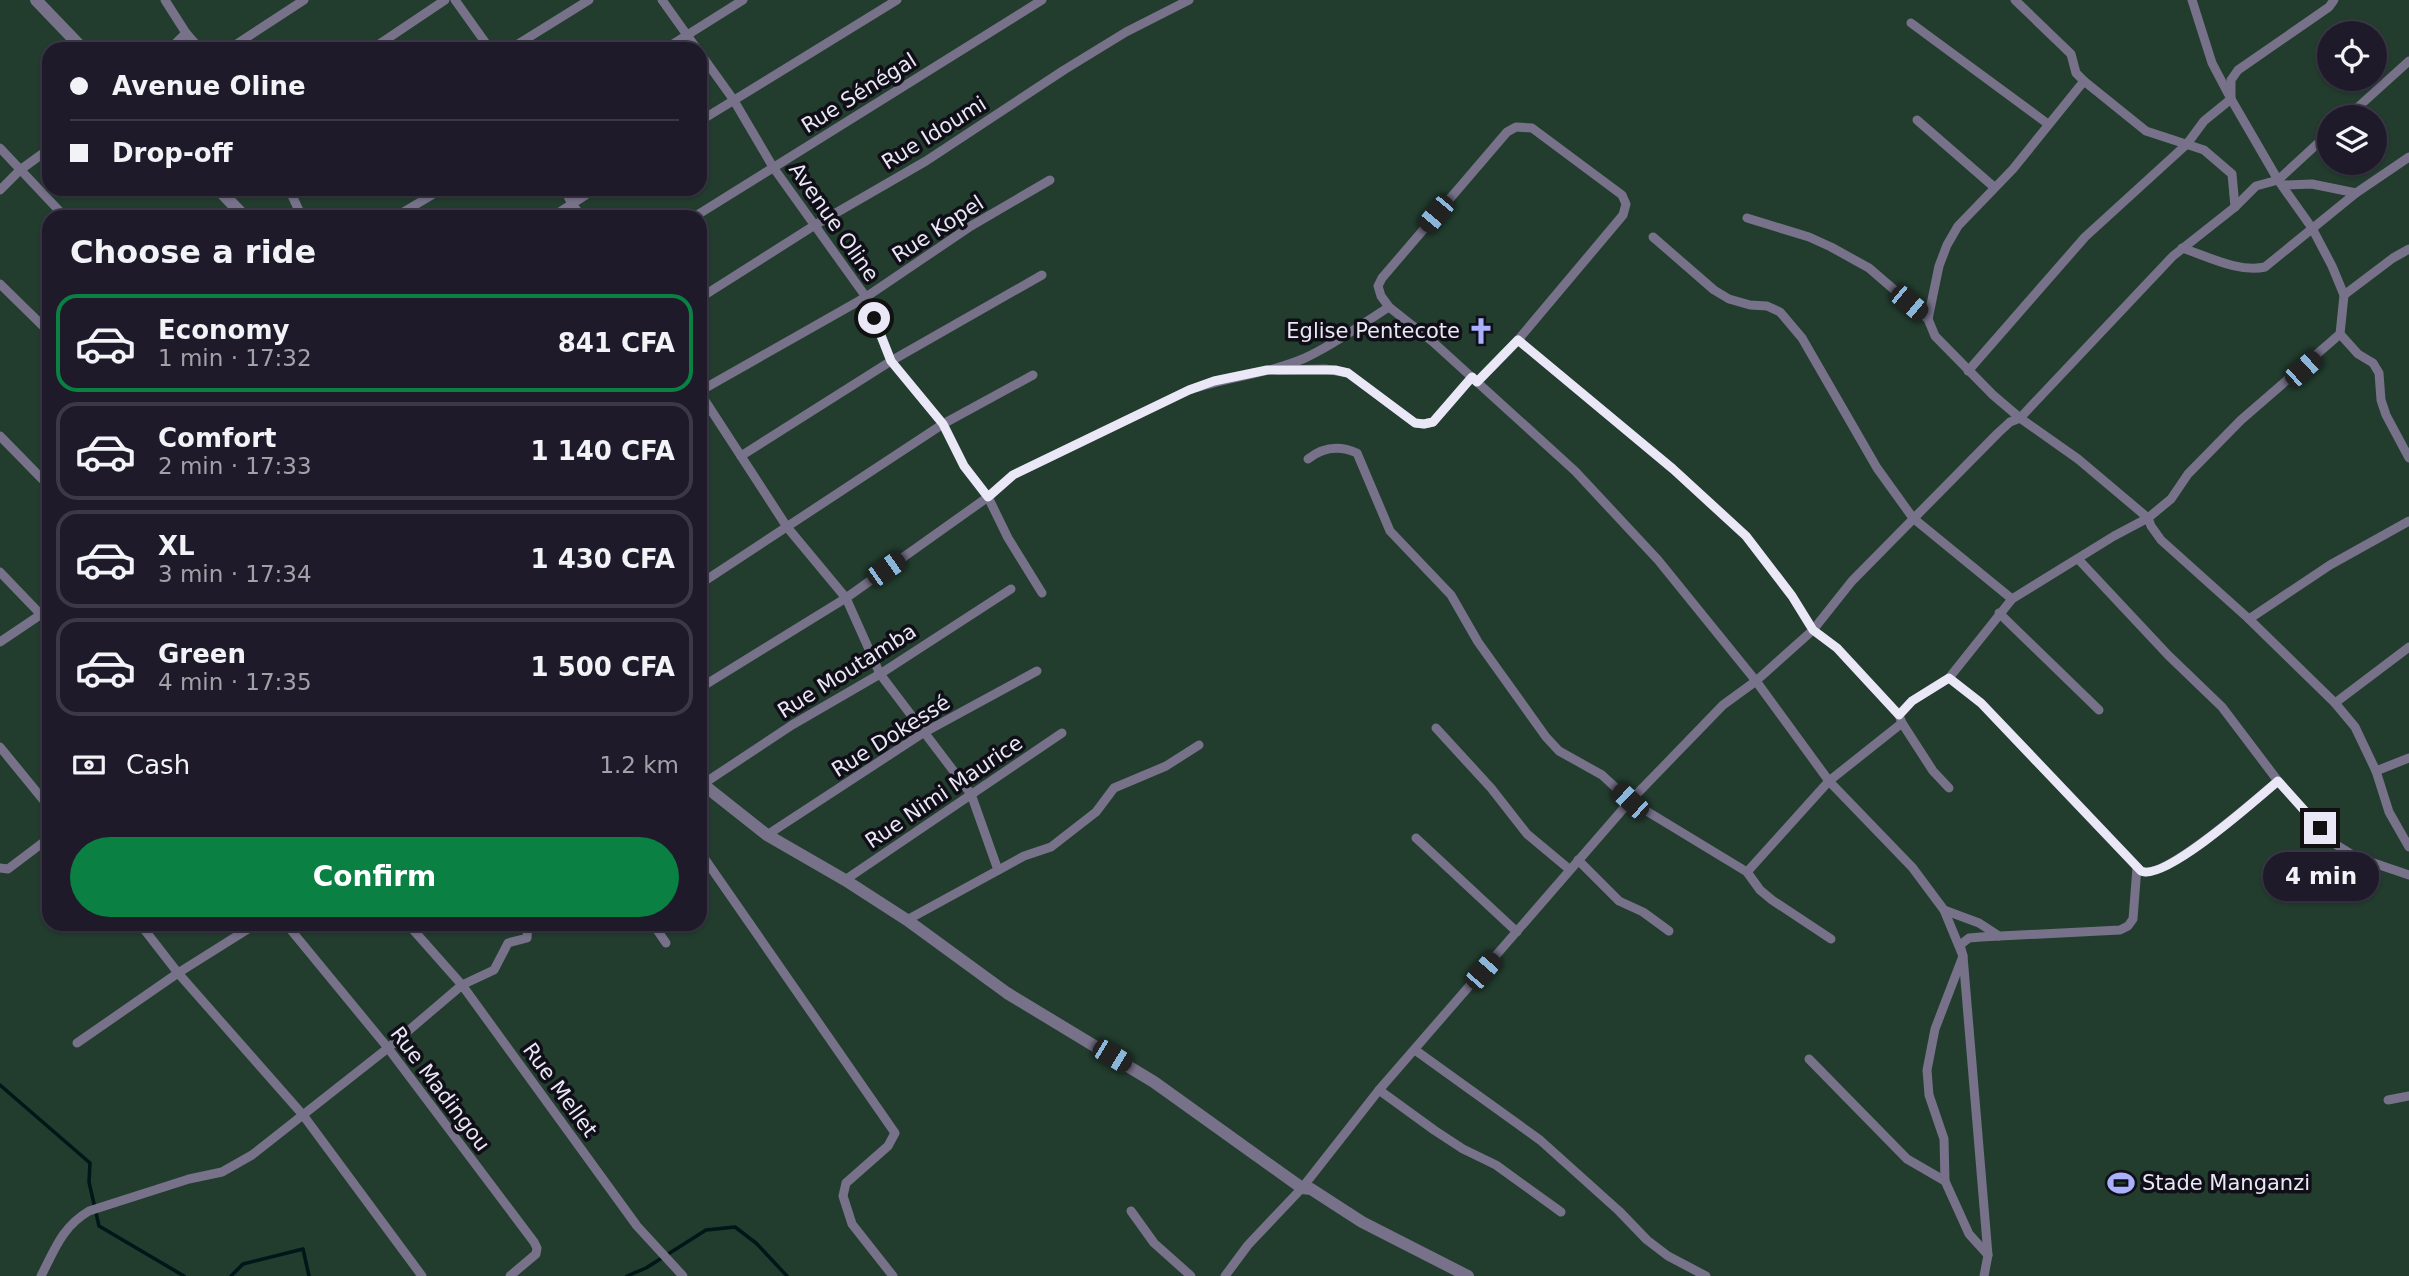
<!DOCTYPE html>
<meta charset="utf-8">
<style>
:root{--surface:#1e1a2a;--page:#262332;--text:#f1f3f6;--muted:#a1a1a8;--line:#3c3847;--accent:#0b8043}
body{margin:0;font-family:"DejaVu Sans",sans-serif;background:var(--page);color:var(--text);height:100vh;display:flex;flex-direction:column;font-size:26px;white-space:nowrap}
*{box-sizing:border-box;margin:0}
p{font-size:23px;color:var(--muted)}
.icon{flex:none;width:38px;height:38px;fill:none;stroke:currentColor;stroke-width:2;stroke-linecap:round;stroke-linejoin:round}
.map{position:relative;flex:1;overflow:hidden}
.details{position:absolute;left:42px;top:210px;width:665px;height:721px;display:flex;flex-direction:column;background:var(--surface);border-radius:21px;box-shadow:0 2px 5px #0004,0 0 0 2px var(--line)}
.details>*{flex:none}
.top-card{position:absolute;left:42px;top:42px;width:665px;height:154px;border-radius:21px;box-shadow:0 2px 5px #0004,0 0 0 2px var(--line);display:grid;align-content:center;height:154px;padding:0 28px;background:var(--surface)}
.controls{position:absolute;left:2317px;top:21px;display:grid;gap:14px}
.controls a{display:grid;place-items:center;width:70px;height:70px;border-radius:50%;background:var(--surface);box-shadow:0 2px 5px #0004,0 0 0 2px var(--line);font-size:35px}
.end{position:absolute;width:32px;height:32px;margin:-16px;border:9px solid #eae7f6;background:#111;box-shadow:0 0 0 4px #111}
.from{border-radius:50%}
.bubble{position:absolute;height:49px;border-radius:24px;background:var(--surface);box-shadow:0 2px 5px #0004,0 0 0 2px var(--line);font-size:23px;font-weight:600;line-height:49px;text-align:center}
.car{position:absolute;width:21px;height:42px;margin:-21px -10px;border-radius:9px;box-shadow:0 0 5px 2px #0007;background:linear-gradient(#222 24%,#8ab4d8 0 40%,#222 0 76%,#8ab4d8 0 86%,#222 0)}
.top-card b{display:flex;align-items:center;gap:24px;height:66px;font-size:26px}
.top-card b+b{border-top:2px solid var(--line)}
.top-card i{width:18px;height:18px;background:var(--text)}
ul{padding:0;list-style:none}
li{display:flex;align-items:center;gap:21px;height:98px;margin:0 14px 10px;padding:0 14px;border:4px solid var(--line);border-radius:21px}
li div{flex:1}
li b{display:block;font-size:26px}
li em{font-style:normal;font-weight:600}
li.current{border-color:var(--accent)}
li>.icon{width:63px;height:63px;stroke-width:1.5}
h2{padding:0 28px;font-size:32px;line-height:84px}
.pay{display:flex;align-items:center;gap:18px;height:77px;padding:0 28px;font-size:26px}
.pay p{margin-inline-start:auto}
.primary-button{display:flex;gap:14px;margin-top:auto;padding:14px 28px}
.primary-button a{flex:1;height:80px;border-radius:42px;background:var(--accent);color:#fff;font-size:28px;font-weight:600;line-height:80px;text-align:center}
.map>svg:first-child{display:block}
.green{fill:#223c2e;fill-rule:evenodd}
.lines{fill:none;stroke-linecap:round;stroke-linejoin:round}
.stream{stroke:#001619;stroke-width:3.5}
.street{stroke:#77718a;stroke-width:9}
.secondary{stroke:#77718a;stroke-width:12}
.route{stroke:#eae7f6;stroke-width:9}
.labels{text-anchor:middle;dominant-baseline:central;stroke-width:7;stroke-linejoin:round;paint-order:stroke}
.street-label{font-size:21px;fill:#eae7f6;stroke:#100e17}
.poi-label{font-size:21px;fill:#eae7f6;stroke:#100e17;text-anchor:end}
</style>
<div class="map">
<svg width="2409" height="1276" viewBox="0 0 2409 1276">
<rect width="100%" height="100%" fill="#282338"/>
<path class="green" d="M0,0H2409V1276H0ZM2329,33H2375V79H2329ZM49,49H700V189H49ZM2329,117H2375V163H2329ZM49,217H700V924H49Z"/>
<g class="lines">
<g class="stream">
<path d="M0,1085L90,1163L89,1182L99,1226L184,1276"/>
<path d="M231,1276L243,1264L303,1249L309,1276"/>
<path d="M627,1276L646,1268L706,1230L735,1227L756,1243L787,1276"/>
</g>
<g class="street">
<path d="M165,0L186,33L200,49"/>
<path d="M455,0L490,49"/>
<path d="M662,0L697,49"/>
<path d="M2015,0L2071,54L2076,73L2084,81"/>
<path d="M2192,0L2212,63L2231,99L2278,180L2312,228L2332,266L2344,295L2340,334L2358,354L2373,363L2379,373L2381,400L2386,415L2409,458"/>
<path d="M1911,23L2048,124"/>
<path d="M170,49L186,33"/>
<path d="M229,49L304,0"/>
<path d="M372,49L445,0"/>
<path d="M510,49L589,0"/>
<path d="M665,49L743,0"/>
<path d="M700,53L733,99L773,167L866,297L891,361L943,424L964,466L988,497L1008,538L1042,593"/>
<path d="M2347,117L2409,61"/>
<path d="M1917,120L1994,187"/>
<path d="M700,121L897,0"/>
<path d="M0,148L65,217"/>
<path d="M2283,185L2312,184L2356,193"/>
<path d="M289,189L302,217"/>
<path d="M564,189L572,204L582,217"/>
<path d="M0,190L20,170L49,149"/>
<path d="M395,217L442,189"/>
<path d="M552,217L595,189"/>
<path d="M694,217L1042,0"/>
<path d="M1747,218L1809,237L1831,247L1869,268L1928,319L1935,336L1993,395L2020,418L2078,459L2148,518L2151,526L2161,540L2249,619L2335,703L2355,727L2376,771L2389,812L2409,847"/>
<path d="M1653,237L1714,290L1729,299L1750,305L1767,306L1780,312L1802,338L1877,468L1913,518L2012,599"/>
<path d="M2182,248C2207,256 2239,273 2265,267L2356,193L2409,157"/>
<path d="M0,284L49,332"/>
<path d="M2344,295L2393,258L2409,249"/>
<path d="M700,298L815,225L926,161L1064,70L1126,32L1189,0"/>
<path d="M1389,307L1433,342L1575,471L1658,560L1756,681L1829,781L1912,867L1944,910L1963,956L1935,1029L1927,1070L1929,1095L1944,1139L1945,1181"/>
<path d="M1928,319L1939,266L1947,245L1958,226L2013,169L2084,81L2146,131L2204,150L2232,174L2235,207"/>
<path d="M1518,340L1673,469L1746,536L1792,596L1813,630L1837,648L1899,715"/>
<path d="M1277,370L1325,369L1348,373L1415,423L1424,424L1433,422L1472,377"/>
<path d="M1968,371L2085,237L2187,144L2204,121L2231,99V80L2238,70L2329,7L2334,0"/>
<path d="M700,391L866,297L971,226L1050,180"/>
<path d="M700,393L787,527L846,598L880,674L971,794L998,870"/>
<path d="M0,436L49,486"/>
<path d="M741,456L891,361L1042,275"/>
<path d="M1308,459C1323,447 1339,445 1357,453L1390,531L1451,595L1478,642L1546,737L1559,751L1602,775L1630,801L1747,872L1760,890L1772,900L1831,939"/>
<path d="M2079,560L2168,655L2222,707L2278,781L2335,844L2356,857L2409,875"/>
<path d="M0,572L49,623"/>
<path d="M700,584L943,424L1033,375"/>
<path d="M1999,613L2099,710"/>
<path d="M2249,619L2330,565L2409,521"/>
<path d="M0,642L49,609"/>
<path d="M1949,678L1981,703L2141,871C2164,882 2256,799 2278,781"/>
<path d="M700,688L846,598L988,497L1013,475L1189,390C1227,377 1268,374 1305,358C1334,345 1362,324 1389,307L1381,296L1378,286L1382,278L1507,132L1516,127L1532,128L1622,195L1626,204L1623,215L1518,340L1477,382"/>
<path d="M2335,703L2409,647"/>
<path d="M1902,723L1933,771L1949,788"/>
<path d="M1436,728L1491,788L1527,834L1569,869"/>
<path d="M0,747L49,807"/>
<path d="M2376,771L2409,758"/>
<path d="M700,786L792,725L880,674L1011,589"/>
<path d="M767,835L923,733L1037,671"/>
<path d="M1416,838L1517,932"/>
<path d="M700,852L895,1133L888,1146L846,1183L843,1196L852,1224L893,1276"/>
<path d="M1578,860L1619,901L1643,912L1669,931"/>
<path d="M0,868L8,869L49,838"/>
<path d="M1747,872L1829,781L1902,723L1899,715L1912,701L1949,678L2012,599L2114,536L2148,518L2171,499L2188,474L2241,420L2340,334"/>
<path d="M845,880L1062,733"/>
<path d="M1944,910L1979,923L1999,936"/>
<path d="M907,920L1024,856L1051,847L1096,812L1114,788L1166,766L1199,745"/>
<path d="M140,924L178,973L303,1115L422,1276"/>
<path d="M286,924L388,1048L534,1242L537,1248L536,1254L510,1276"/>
<path d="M408,924L462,985L637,1226L683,1276"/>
<path d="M653,924L666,943"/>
<path d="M77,1043L178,973L256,924"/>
<path d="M1415,1050L1540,1140L1619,1211L1647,1240L1668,1256L1706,1276"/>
<path d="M1809,1059L1907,1159L1945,1181L1969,1234L1988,1255"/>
<path d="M1379,1090L1434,1130L1463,1149L1496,1165L1561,1212"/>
<path d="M2388,1100L2409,1096"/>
<path d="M1131,1211L1154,1243L1191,1276"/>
<path d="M41,1276C55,1249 62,1227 89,1211L189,1179L222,1172L252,1155L388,1048L462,985L494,970L508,943L527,938L528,924"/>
<path d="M1225,1276L1248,1245L1302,1188L1379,1090L1630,801L1723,705L1756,681L1813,630L1852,581L1998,433L2010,422L2020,418L2173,256L2235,207L2256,186L2278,180L2329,133"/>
<path d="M1984,1276L1988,1255L1963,956L1960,945L1969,938L1981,937L2120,930L2128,926L2133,919L2137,867"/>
</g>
<g class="secondary">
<path d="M36,0L83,49"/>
<path d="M218,189L245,217"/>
<path d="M700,782L767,835L845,880L907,920L1007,993L1154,1082L1302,1188L1311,1189L1362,1222L1468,1276"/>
</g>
</g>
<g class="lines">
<path class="route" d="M874,318L891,361L943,424L964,466L988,497L1013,475L1189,390L1214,381L1267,370H1335L1348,373L1415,423L1424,424L1433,422L1472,377L1477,382L1518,340L1673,469L1746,536L1792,596L1813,630L1837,648L1899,715L1912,701L1949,678L1981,703L2141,871C2164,882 2257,799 2278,781L2320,828"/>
</g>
<defs>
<symbol id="church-bare" viewBox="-9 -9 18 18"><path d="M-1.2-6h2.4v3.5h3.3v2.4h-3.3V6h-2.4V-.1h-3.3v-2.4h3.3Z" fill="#a9b0fc" stroke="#100e17" stroke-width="2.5" paint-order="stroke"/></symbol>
<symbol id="stadium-bare" viewBox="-9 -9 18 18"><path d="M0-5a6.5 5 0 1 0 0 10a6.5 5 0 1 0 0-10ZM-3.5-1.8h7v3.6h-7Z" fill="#a9b0fc" stroke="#100e17" stroke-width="2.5" paint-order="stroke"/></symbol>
</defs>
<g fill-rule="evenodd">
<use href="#church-bare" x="1462" y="312" width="38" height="38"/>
<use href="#stadium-bare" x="2102" y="1164" width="38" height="38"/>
</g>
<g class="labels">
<g class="street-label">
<text transform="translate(859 93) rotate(-32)">Rue Sénégal</text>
<text transform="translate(934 133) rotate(-32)">Rue Idoumi</text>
<text transform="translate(834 222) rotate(55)">Avenue Oline</text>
<text transform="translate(938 229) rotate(-33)">Rue Kopel</text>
<text transform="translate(847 671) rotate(-32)">Rue Moutamba</text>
<text transform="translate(891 736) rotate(-32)">Rue Dokessé</text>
<text transform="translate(944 792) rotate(-34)">Rue Nimi Maurice</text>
<text transform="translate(440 1089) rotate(53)">Rue Madingou</text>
<text transform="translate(560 1090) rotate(54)">Rue Mellet</text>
</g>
<g class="poi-label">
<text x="1460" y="331">Eglise Pentecote</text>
<text x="2142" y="1183" text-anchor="start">Stade Manganzi</text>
</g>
</g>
</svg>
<div class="controls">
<a><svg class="icon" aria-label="locate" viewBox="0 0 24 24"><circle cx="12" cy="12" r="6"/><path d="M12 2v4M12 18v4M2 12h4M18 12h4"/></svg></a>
<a><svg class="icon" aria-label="layers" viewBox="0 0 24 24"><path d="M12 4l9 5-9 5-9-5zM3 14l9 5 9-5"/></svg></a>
</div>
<i class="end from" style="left:874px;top:318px"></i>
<i class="end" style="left:2320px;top:828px"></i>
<div class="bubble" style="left:2263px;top:852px;width:116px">4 min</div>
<i class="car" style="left:1436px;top:214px;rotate:220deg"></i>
<i class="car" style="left:1909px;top:303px;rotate:130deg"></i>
<i class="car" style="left:2303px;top:369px;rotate:48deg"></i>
<i class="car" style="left:886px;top:569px;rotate:55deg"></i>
<i class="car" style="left:1630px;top:801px;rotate:313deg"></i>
<i class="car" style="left:1483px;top:971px;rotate:41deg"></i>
<i class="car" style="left:1112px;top:1056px;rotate:121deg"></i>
<div class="top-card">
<b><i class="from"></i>Avenue Oline</b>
<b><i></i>Drop-off</b>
</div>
<section class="details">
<h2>Choose a ride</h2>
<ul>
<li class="current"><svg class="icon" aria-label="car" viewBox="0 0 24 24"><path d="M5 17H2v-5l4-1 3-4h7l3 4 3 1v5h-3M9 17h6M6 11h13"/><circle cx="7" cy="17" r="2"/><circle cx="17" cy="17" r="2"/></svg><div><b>Economy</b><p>1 min · 17:32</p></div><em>841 CFA</em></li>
<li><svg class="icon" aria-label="car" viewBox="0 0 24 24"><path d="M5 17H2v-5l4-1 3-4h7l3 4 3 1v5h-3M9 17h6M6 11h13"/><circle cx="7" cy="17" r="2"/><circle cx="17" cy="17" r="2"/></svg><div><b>Comfort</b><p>2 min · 17:33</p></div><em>1 140 CFA</em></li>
<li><svg class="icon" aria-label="car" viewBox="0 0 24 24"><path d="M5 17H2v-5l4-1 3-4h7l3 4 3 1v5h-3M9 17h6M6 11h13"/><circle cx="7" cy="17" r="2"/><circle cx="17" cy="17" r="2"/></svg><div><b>XL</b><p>3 min · 17:34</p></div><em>1 430 CFA</em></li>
<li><svg class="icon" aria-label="car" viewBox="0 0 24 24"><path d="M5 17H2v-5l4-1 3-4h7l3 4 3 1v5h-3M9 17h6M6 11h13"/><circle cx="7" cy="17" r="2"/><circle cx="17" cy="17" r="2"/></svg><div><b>Green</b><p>4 min · 17:35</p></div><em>1 500 CFA</em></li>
</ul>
<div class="pay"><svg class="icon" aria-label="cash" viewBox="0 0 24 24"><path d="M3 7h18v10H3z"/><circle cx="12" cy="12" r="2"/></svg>Cash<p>1.2 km</p></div>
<div class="primary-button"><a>Confirm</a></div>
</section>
</div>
